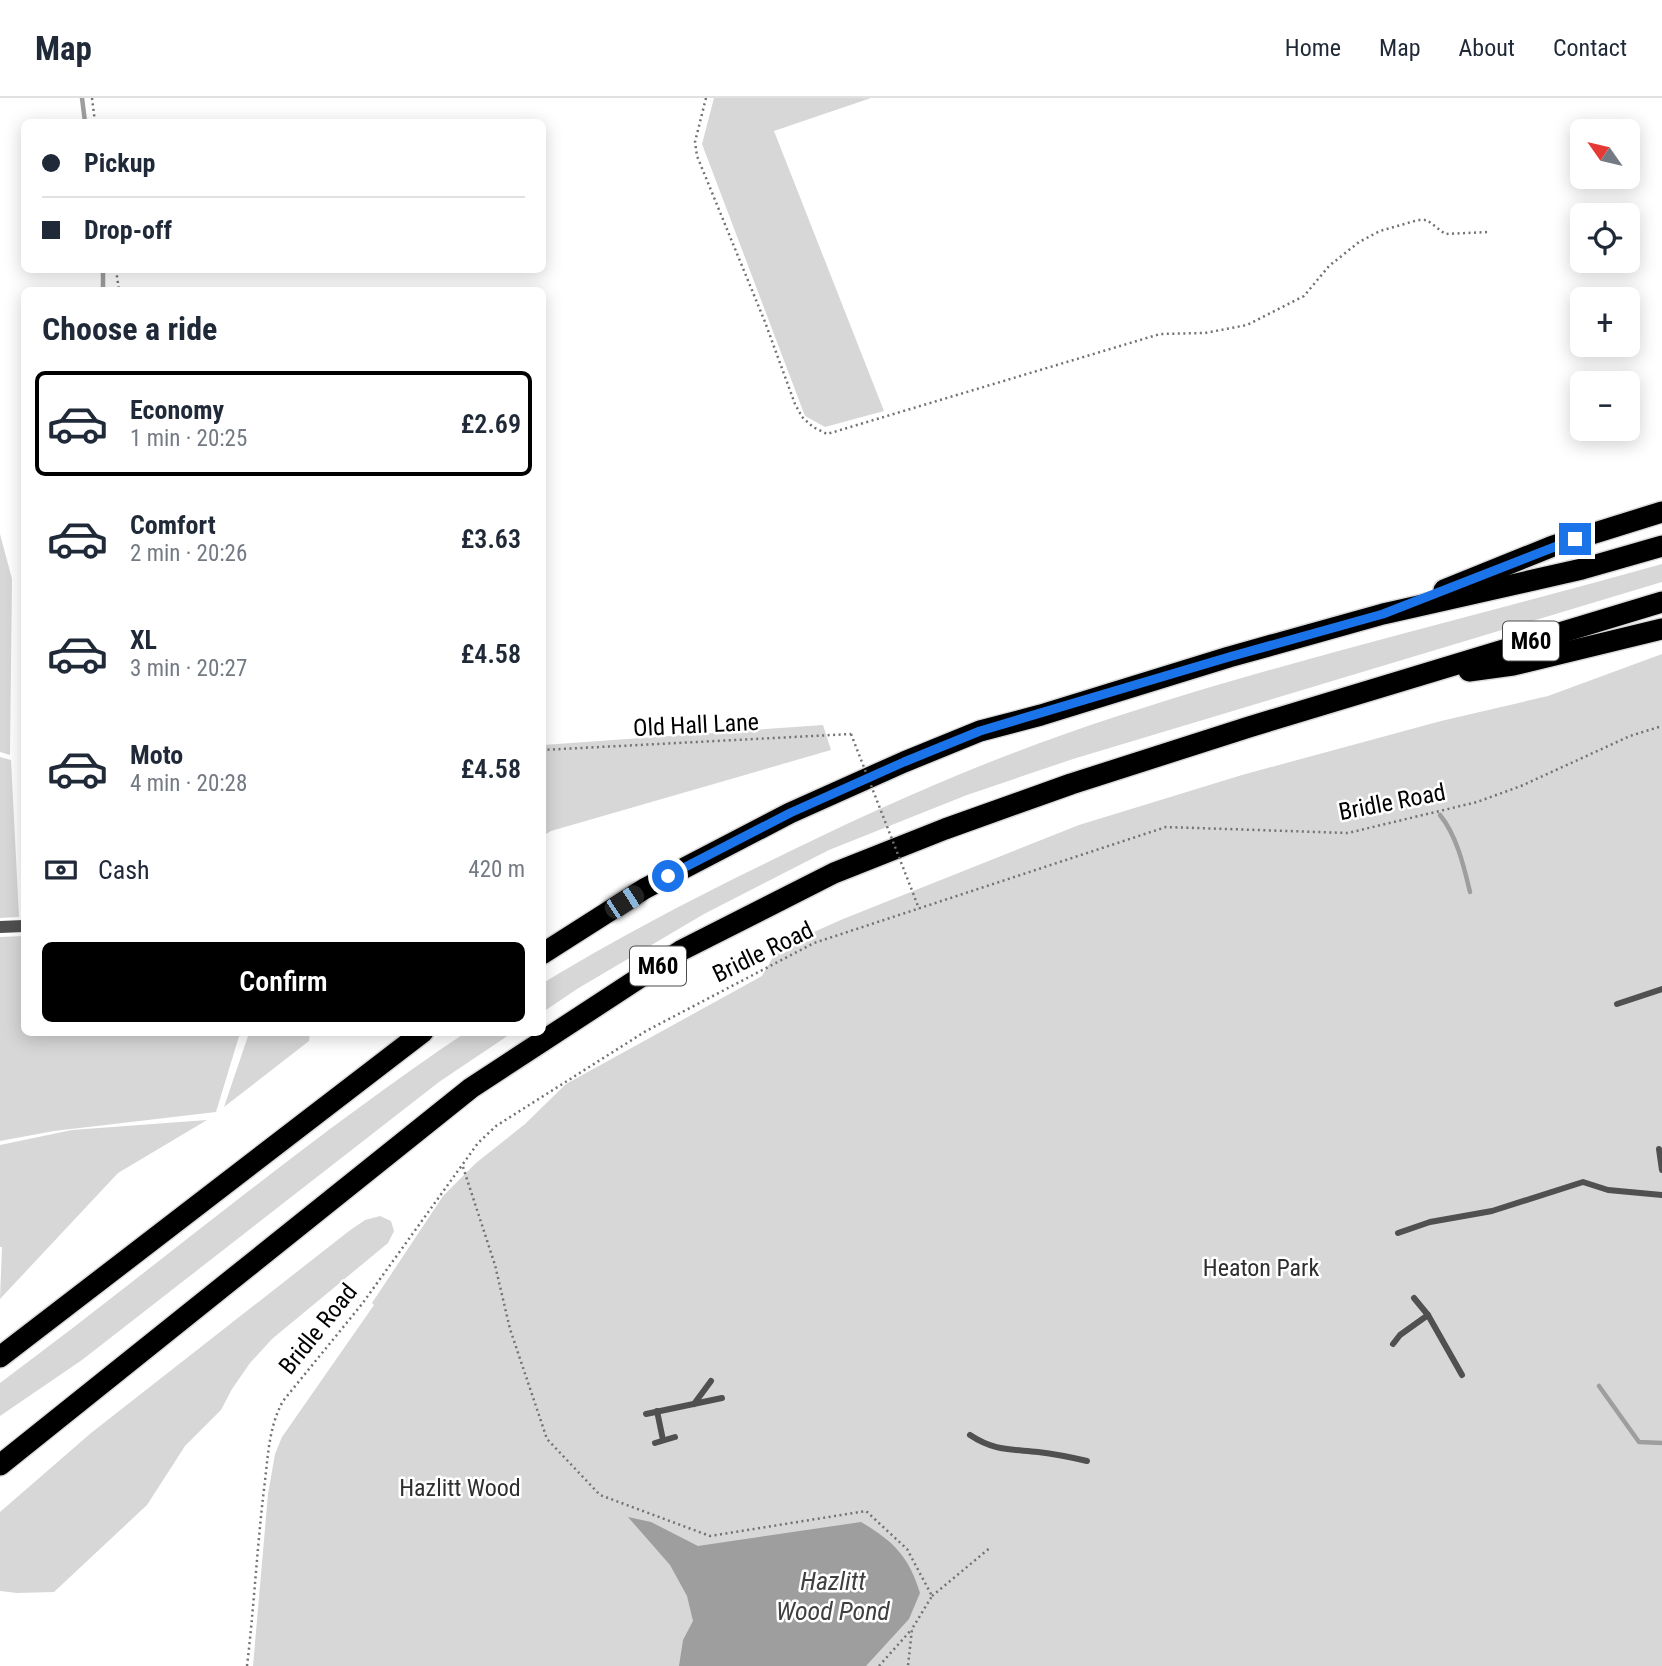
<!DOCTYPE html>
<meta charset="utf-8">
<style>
:root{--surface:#fff;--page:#f6f6f7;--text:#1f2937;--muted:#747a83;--line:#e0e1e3;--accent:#000}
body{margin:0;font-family:"Roboto Condensed",sans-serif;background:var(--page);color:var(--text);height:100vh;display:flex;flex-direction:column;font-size:26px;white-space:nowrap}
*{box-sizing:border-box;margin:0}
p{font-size:23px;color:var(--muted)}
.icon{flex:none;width:38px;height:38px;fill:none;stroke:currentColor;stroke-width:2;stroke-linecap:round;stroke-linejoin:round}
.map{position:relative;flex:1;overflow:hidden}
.side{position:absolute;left:21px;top:189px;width:525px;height:749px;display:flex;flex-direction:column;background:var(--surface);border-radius:10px;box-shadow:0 4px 18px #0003}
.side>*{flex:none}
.guide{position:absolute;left:21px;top:21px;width:525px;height:154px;border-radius:10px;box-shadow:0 4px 18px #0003;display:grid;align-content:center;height:154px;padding:0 21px;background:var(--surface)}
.needle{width:46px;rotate:304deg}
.buttons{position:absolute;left:1570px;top:21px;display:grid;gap:14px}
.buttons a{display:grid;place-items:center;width:70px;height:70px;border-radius:10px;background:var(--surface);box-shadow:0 4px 18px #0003;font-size:35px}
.end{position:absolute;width:32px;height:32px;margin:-16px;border:9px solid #1a73e8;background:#fff;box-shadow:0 0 0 4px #fff}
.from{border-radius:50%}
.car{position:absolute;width:21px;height:42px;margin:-21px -10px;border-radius:9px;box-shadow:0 0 5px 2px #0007;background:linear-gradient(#222 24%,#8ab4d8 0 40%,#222 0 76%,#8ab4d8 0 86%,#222 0)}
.guide b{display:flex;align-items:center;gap:24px;height:66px;font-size:26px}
.guide b+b{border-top:2px solid var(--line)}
.guide i{width:18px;height:18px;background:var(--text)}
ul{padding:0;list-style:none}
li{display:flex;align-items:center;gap:21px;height:105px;margin:0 14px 10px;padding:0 7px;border:4px solid transparent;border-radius:10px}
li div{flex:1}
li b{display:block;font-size:26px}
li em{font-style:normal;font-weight:600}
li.active{border-color:var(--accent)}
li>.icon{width:63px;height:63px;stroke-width:1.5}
h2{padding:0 21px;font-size:32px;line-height:84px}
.pay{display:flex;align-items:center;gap:18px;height:77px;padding:0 21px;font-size:26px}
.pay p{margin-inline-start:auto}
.primary-button{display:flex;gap:14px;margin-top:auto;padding:14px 21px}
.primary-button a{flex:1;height:80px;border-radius:10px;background:var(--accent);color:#fff;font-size:28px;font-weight:600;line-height:80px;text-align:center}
header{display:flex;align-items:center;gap:42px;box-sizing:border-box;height:98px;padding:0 35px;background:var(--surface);border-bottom:2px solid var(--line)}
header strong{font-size:33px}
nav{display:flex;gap:38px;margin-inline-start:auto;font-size:24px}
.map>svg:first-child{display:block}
.green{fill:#d7d7d7}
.water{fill:#9e9e9e}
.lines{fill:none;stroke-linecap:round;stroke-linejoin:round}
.stream{stroke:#9e9e9e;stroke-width:4.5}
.highway-casing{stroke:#dbdbdb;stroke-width:24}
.path{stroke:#727272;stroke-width:2.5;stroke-dasharray:2 3.5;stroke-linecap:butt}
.lane{stroke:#505050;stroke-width:6}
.street{stroke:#505050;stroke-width:12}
.highway{stroke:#000;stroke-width:21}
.path-bridge{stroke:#727272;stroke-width:2.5;stroke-dasharray:2 3.5;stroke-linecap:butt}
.route{stroke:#1a73e8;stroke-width:9}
.labels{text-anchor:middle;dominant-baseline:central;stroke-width:5;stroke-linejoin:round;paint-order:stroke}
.shield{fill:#fff;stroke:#4c4c4c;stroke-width:2}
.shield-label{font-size:23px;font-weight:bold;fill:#000}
.street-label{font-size:24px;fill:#000;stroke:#fff}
.park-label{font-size:24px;fill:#2e2e2e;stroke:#fff}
.water-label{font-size:26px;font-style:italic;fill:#3f3f3f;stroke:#fff}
</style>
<header>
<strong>Map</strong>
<nav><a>Home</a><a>Map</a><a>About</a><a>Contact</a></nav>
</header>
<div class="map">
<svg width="1662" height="1568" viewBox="0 0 1662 1568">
<rect width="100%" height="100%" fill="#fff"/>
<g class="green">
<path d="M714,0H871L774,33L884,313L825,329L805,318L702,46Z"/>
<path d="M0,436L12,481L10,657L0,654Z"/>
<path d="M1662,466V484L1073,661L967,697L829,752L704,816L577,891L543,914V885C615,841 690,802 766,765C863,717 962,672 1065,636C1260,568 1463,522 1662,466Z"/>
<path d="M1662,556V1568H253L268,1396L275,1356L282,1339L374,1207L372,1205L443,1098L476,1065L525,1026L566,986L762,878L778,850L843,821L1079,727L1242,677L1441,623L1548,598Z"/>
<path d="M823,627L831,652L551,733L543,738V647Z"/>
<path d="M0,659L11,662L19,819L0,820Z"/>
<path d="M24,838V934L240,935L216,1014L54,1033L0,1043V839Z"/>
<path d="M249,935H310L309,943L224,1009Z"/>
<path d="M465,935H512L439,984L82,1262L0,1318V1285C156,1169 304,1043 465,935Z"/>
<path d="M207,1022L118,1075L0,1201L2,1149H0V1047L72,1032Z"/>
<path d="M380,1118L391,1123L394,1133L388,1145L272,1241L250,1265L232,1291L221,1312L185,1348L147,1407L54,1494L17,1495L0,1493V1414L91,1335L349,1133L365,1122Z"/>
</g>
<path class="water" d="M628,1419L651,1424L698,1448L861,1424C893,1443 909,1458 920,1495L909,1521L866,1568H679L683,1542L693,1523L687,1498L670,1467Z"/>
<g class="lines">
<g class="stream">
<path d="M82,0L85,24"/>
<path d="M103,192V172"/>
<path d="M1440,717C1457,738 1464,769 1470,794"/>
<path d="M1599,1288L1639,1344L1662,1345"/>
</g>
<defs>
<g id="highway">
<path d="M1444,492L1553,448L1662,414"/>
<path d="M1469,573L1513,567L1662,531"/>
<path d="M542,856L644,791L790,715L904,664L980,633L1041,617L1229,559L1383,516L1582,471L1662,448"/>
<path d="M0,1259L423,934"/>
<path d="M0,1367L471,990L682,852L834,775L945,731L1071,686L1249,629L1662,504"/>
</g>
</defs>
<use href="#highway" class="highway-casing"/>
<g class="path">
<path d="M92,0L95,24"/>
<path d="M706,0L695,44L697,58L765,224L795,306L802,319L813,329L827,336L1160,236L1205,235L1247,227L1304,198L1329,168L1359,144L1380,133L1418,122H1427L1445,136L1488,134"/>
<path d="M116,172L119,192"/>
<path d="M542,652L851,636"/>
<path d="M913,795L919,811"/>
<path d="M463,1069L495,1167L510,1231L547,1341L600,1397L710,1438L866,1413L907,1451L932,1498L912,1531L908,1568"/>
<path d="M932,1498L991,1449"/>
<path d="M247,1568C254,1509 257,1450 264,1391C268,1361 268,1330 283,1303L362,1206L478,1045L496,1028L646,933L814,845L1166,729L1348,735L1477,704L1521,688L1630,638L1662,628"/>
<path d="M879,1568L912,1531"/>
</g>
<g class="lane">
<path d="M1617,906L1662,891"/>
<path d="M1659,1051L1662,1072"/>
<path d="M1398,1135L1430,1124L1492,1113L1583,1084L1608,1092L1662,1097"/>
<path d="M1414,1200L1428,1217L1462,1277"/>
<path d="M1393,1246L1400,1237L1428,1217"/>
<path d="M694,1306L711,1283"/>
<path d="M657,1313L663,1342"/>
<path d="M646,1316L722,1300"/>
<path d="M970,1337C994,1353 1010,1351 1038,1354C1055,1356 1070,1359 1087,1363"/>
<path d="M655,1345L675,1339"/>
</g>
<path class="street" d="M0,829L24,828"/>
<use href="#highway" class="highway"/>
<path class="path-bridge" d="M851,636L913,795"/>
</g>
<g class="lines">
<path class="route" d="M668,778L790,715L904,664L980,633L1229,559L1383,516L1575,441"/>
</g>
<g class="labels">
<g class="shield">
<rect x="1503" y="523.5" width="56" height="39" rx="5"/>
<rect x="630" y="848.5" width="56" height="39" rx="5"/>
</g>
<g class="shield-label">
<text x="1531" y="543">M60</text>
<text x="658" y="868">M60</text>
</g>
<g class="street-label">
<text transform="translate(696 627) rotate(-3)">Old Hall Lane</text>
<text transform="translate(1392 704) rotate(-11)">Bridle Road</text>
<text transform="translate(763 854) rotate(-26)">Bridle Road</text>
<text transform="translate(318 1231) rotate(-51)">Bridle Road</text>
</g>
<g class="park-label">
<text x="1261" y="1170">Heaton Park</text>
<text x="460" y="1390">Hazlitt Wood</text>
</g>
<g class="water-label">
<text x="833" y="1483">Hazlitt<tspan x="833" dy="30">Wood Pond</tspan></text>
</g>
</g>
</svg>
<div class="buttons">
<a><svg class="needle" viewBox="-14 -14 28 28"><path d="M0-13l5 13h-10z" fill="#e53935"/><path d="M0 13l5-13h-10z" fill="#747a83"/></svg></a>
<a><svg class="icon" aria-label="locate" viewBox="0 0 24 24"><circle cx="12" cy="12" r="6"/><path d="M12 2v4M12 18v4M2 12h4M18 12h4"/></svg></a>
<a>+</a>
<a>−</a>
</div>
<i class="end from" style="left:668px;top:778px"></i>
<i class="end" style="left:1575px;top:441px"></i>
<i class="car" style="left:624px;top:804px;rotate:57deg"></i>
<div class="guide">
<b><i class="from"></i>Pickup</b>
<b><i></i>Drop-off</b>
</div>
<section class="side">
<h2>Choose a ride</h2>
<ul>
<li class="active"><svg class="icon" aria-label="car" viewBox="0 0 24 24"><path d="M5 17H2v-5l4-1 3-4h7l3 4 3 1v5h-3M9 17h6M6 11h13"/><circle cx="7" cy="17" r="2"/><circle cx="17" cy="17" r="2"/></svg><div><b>Economy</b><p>1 min · 20:25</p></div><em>£2.69</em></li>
<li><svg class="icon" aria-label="car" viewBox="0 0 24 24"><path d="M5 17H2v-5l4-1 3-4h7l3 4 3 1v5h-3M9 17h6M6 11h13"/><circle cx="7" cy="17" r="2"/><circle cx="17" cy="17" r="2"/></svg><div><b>Comfort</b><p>2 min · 20:26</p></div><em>£3.63</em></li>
<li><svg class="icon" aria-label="car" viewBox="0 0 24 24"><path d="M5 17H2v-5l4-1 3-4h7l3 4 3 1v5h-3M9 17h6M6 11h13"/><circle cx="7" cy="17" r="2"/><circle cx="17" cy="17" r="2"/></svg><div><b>XL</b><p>3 min · 20:27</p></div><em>£4.58</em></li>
<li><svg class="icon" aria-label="car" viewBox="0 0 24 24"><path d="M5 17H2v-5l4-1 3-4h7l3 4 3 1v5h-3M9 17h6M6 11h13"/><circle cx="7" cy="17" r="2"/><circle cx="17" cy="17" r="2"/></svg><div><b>Moto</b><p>4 min · 20:28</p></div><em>£4.58</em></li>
</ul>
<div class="pay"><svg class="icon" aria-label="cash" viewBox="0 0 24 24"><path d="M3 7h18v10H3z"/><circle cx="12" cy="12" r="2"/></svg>Cash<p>420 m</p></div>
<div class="primary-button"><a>Confirm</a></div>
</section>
</div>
